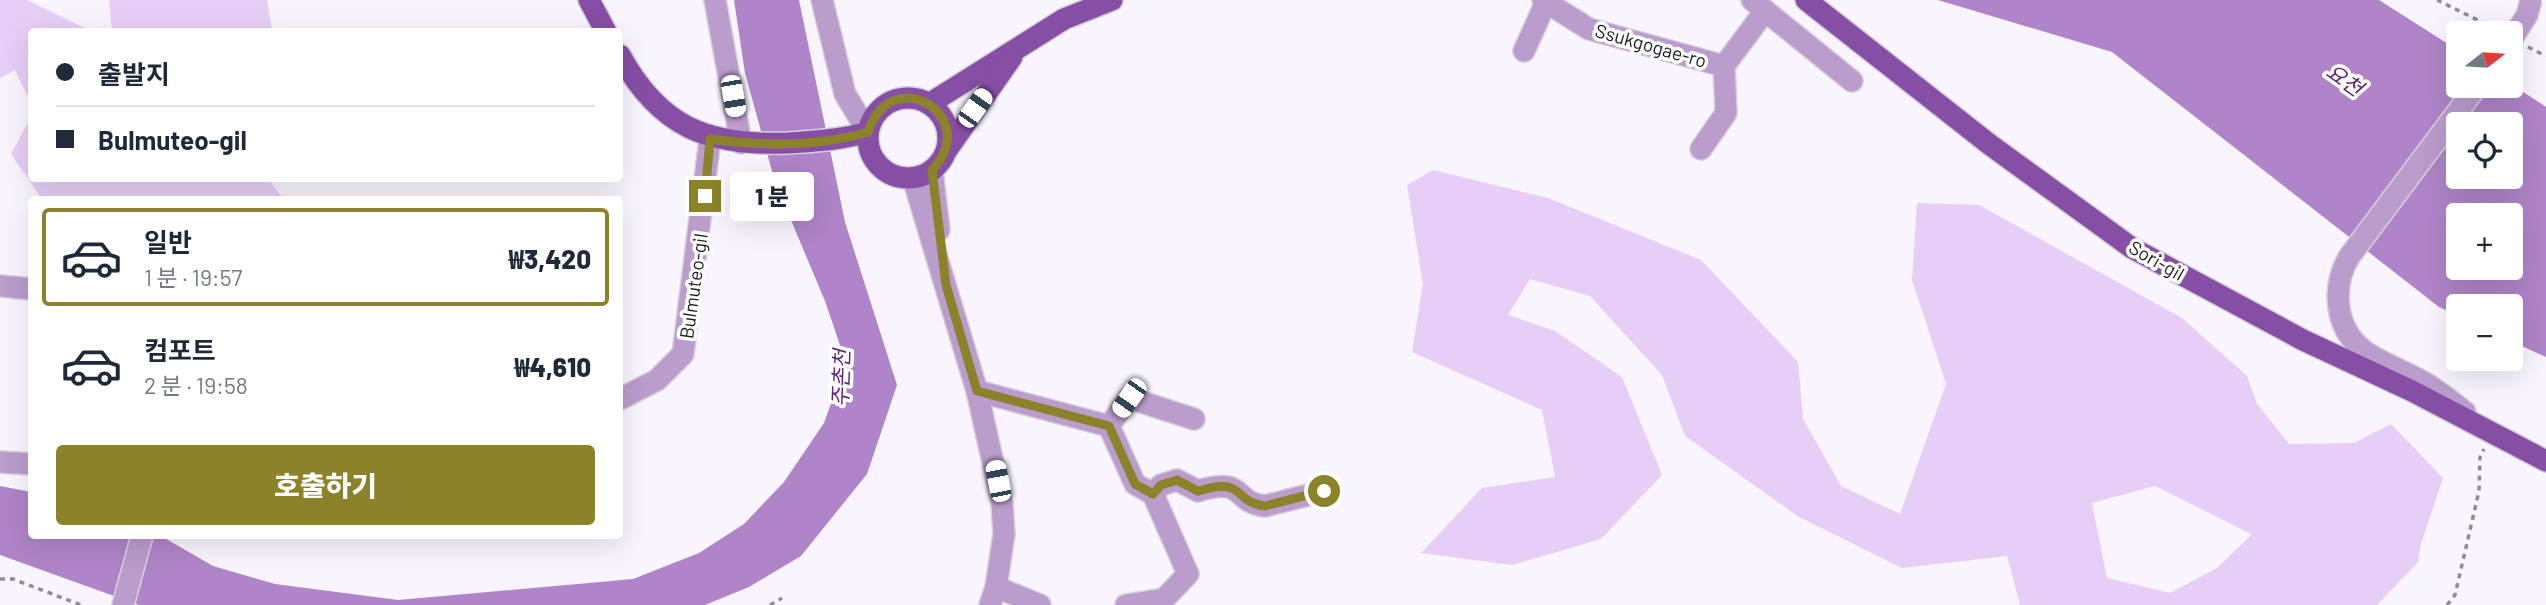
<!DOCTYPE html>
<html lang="ko">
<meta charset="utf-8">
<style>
:root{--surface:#fff;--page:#f2f2f3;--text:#1f2937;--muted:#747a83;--line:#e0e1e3;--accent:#8c8229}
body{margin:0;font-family:Barlow,"Noto Sans KR",sans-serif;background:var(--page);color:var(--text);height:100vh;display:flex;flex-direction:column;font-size:26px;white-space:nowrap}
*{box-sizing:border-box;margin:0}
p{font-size:23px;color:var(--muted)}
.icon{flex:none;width:38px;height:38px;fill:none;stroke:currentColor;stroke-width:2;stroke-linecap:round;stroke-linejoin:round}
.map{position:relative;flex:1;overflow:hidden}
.side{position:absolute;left:28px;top:196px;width:595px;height:343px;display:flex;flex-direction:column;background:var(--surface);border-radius:7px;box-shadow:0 7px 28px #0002}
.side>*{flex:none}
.top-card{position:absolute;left:28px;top:28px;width:595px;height:154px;border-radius:7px;box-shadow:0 7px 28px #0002;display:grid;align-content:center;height:154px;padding:0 28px;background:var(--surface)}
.needle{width:46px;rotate:73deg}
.buttons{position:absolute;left:2446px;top:21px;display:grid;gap:14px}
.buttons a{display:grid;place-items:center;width:77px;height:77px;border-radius:7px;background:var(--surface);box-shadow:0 7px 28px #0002;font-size:35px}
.end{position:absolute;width:32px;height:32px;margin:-16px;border:9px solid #8c8229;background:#fff;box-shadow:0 0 0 4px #fff}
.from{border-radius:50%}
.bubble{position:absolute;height:49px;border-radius:7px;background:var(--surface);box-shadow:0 7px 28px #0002;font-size:23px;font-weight:800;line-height:49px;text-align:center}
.car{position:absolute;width:21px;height:42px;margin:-21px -10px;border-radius:9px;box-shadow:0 0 5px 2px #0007;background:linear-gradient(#fff 24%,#345 0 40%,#fff 0 76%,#345 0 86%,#fff 0)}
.top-card b{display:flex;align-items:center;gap:24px;height:66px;font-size:26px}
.top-card b+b{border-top:2px solid var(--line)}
.top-card i{width:18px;height:18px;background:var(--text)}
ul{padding:12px 0 0;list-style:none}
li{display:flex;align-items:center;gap:21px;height:98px;margin:0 14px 10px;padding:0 14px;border:4px solid transparent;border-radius:7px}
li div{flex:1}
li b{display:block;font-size:26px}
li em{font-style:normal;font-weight:800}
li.selected{border-color:var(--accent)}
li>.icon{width:63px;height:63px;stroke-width:1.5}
.button{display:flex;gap:14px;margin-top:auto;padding:14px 28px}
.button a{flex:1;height:80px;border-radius:7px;background:var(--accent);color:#fff;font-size:28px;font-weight:800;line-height:80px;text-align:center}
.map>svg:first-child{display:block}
.green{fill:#e7cef7;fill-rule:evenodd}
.water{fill:#af84c8;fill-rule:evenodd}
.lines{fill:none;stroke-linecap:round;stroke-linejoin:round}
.minor-casing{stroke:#d6d1d9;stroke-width:24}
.major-casing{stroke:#d6d1d9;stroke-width:24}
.path{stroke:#908d93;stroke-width:3.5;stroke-dasharray:5 5;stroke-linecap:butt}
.minor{stroke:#ba9ccd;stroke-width:21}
.major{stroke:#864ea5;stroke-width:21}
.minor-bridge-casing{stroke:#d6d1d9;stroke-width:24;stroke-linecap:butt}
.minor-bridge{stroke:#ba9ccd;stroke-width:21}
.route{stroke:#8c8229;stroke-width:9}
.labels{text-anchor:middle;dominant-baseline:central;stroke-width:7;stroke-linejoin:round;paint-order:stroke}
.street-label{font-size:19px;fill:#1c1a1d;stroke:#fff}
.water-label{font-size:21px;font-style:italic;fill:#5a2375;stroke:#fff}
</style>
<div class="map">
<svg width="2546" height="605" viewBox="0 0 2546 605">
<rect width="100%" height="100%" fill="#f9f4fd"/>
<g class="green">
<path d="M0,0H27L91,31L32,32L31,103L15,70L0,78Z"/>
<path d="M109,0H267L272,31H112Z"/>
<path d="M31,117L32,178L268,179L284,199H42L11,154Z"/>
<path d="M1433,170L1548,198L1701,260L1798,362L1803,419L1841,486L1900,514L1946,384L1912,280L1917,203L1979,205L2182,318L2247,376L2257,404L2289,444L2354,443L2391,424L2443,478L2421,544L2418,562L2377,605H2020L2007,556L1902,568L1799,517L1685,436L1662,375L1590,296L1530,279L1508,315L1555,331L1622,377L1662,475L1601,539L1512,565L1421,553L1482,488L1555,477L1542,410L1412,352L1423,284L1407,185ZM2155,486L2251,534V535L2217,568L2170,593L2107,578L2092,503Z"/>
</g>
<g class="water">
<path d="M734,0H799L845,222L897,385L867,474L801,556L749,587L705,605H139L0,555V486L31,492L32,536H161L213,566L275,584L398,600L633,579L699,553L744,524L784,482L824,423L837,387L841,348L825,301L775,182L745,73Z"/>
<path d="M1938,0H2379L2459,51V86L2511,84L2546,107V357L2511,341V306H2459V316L2439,307L2112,52ZM2459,124H2511V177H2459ZM2459,215H2511V268H2459Z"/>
</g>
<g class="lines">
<defs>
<g id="minor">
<path d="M715,0L741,143"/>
<path d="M822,0L845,94L868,132"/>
<path d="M1543,0L1589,29L1724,66"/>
<path d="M1752,0L1852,81"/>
<path d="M1524,51L1547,0"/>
<path d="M1701,149L1726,113L1724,66L1765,11"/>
<path d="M932,170L939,230"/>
<path d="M913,178L977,391L1002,503L1004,534L996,587L990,605"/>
<path d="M0,286L32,289"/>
<path d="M977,391L1109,426L1129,398L1194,419"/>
<path d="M620,399L657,380L683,354L710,139"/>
<path d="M2465,412C2454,403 2442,394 2430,386C2409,372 2383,365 2363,350C2334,327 2332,286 2349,257L2477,86"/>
<path d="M1109,426L1135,484L1153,494L1188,574L1164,599L1126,605"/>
<path d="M0,462L32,464"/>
<path d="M1153,494L1161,485L1177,480L1198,491C1247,476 1231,502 1265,506L1324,491"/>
<path d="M996,587L1040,605"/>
<path d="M123,605L142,536"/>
</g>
<g id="major">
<path d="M589,0L606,32"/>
<path d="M1806,0L1989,144L2132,248L2303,340L2412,391L2546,461"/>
<path d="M620,55C660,128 708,146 788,143C816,141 841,140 868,132"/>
<circle cx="908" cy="138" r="40"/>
<path d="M929,104L1064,19L1112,0"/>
<path d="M947,150L1012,57"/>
</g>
</defs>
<use href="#minor" class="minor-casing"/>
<use href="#major" class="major-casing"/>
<g class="path">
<path d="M2437,0L2498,30"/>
<path d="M2528,47L2546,56"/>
<path d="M0,579H13L81,605"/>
<path d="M770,605L782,598"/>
<path d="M2447,605L2455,595L2479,491L2480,457L2484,449"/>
</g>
<use href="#minor" class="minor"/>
<use href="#major" class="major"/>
<defs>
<path id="minor-bridge" d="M2511,40L2527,15L2531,0"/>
</defs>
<use href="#minor-bridge" class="minor-bridge-casing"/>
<use href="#minor-bridge" class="minor-bridge"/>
</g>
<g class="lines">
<path class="route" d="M705,196L710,139C761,146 818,147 868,132C892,60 983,117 932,170L946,285L977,391L1109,426L1135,484L1153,494L1161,485L1177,480L1198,491C1247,476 1231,502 1265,506L1324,491"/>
</g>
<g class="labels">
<g class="street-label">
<text transform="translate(1651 45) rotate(16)">Ssukgogae-ro</text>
<text transform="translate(2157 260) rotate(30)">Sori-gil</text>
<text transform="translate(693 286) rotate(-82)">Bulmuteo-gil</text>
</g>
<g class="water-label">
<text transform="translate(2345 79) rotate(35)">요천</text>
<text transform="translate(840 378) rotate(-88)">주촌천</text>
</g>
</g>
</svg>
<div class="buttons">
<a><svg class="needle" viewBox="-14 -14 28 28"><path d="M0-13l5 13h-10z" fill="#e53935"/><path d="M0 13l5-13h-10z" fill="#747a83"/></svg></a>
<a><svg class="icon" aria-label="locate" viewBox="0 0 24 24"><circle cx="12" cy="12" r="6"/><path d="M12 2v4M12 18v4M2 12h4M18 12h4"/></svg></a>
<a>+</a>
<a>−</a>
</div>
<i class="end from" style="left:1324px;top:491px"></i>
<i class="end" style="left:705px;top:196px"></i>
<div class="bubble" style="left:730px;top:172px;width:84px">1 분</div>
<i class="car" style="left:733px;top:96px;rotate:170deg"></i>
<i class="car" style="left:975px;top:108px;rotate:35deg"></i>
<i class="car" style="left:1129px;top:398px;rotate:215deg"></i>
<i class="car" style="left:998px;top:481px;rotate:349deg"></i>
<div class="top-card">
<b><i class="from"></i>출발지</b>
<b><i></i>Bulmuteo-gil</b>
</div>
<section class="side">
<ul>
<li class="selected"><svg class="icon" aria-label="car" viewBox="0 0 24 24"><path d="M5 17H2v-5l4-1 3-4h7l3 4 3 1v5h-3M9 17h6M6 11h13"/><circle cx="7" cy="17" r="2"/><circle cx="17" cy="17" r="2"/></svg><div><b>일반</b><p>1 분 · 19:57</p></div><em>₩3,420</em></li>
<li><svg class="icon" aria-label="car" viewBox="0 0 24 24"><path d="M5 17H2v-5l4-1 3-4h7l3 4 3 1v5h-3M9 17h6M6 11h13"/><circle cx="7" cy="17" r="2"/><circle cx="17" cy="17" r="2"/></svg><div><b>컴포트</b><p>2 분 · 19:58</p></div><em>₩4,610</em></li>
</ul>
<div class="button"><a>호출하기</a></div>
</section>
</div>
